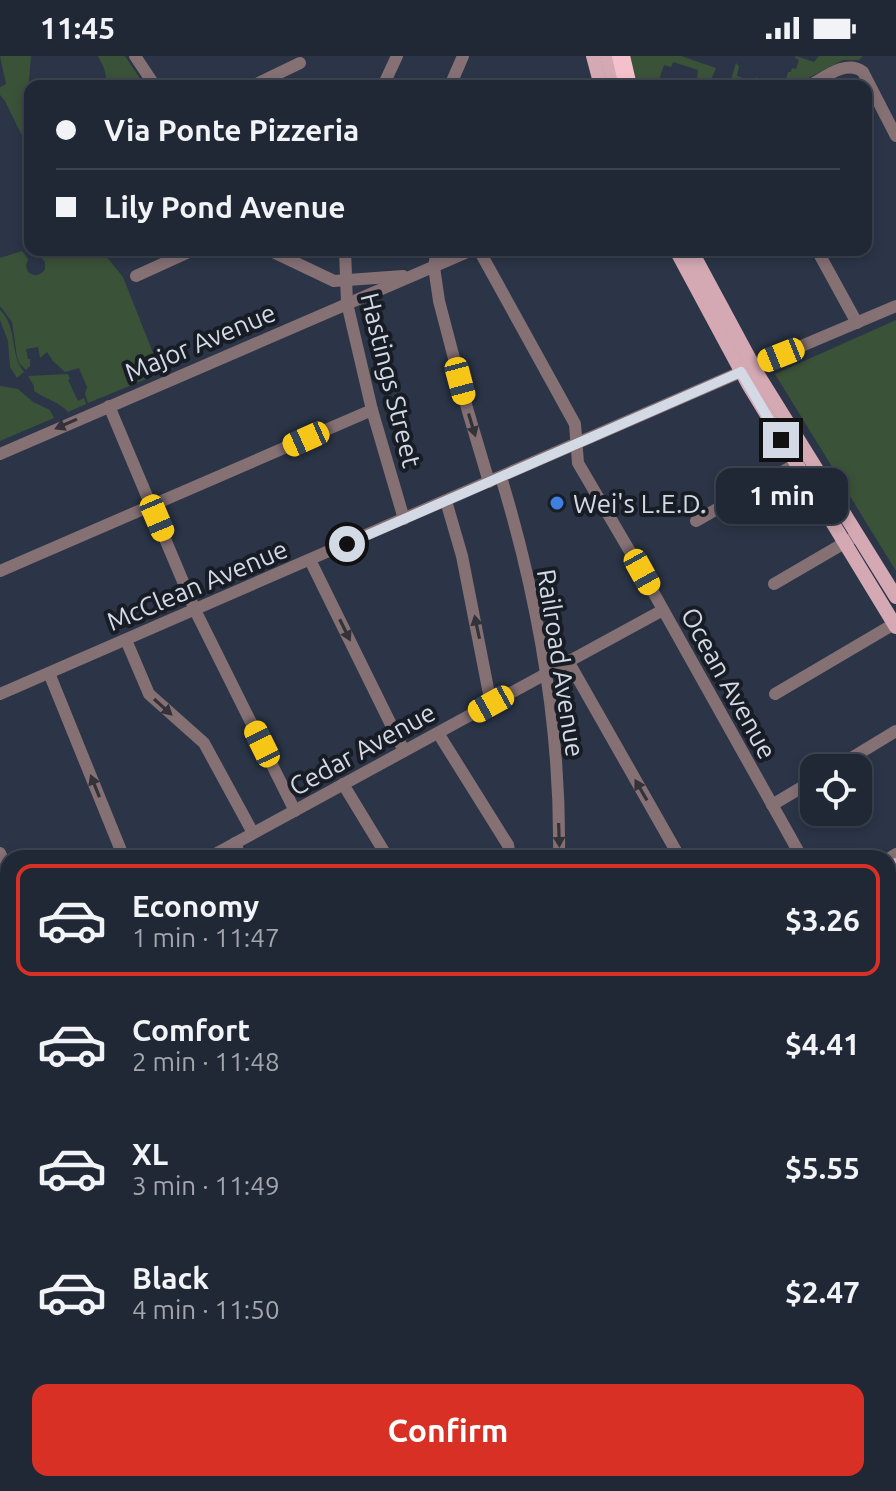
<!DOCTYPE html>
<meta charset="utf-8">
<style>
:root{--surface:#202835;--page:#28303d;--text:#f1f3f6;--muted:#a2a6ad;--line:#3d4450;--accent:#d93025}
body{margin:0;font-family:Ubuntu,sans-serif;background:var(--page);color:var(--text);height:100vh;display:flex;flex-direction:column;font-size:30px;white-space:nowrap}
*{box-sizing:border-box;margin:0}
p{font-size:26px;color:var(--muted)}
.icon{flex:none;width:44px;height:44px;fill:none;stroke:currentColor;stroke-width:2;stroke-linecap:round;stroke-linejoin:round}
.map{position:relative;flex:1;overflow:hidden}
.details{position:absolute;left:0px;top:794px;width:896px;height:642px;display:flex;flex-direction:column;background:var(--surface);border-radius:24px 24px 0 0;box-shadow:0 4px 12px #0003,0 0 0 2px var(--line)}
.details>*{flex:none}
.top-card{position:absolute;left:24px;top:24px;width:848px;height:176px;border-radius:16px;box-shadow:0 4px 12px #0003,0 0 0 2px var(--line);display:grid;align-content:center;height:176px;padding:0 32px;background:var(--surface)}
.controls{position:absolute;left:800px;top:698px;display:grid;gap:16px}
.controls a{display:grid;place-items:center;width:72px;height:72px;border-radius:16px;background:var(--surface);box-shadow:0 4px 12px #0003,0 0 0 2px var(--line);font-size:40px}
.end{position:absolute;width:36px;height:36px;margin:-18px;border:10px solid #d4dae5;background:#111;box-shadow:0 0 0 4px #111}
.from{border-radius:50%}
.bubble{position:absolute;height:56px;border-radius:16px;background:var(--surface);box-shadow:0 4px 12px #0003,0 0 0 2px var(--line);font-size:26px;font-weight:700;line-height:56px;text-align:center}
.car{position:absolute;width:24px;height:48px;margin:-24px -12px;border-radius:10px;box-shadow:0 0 6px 2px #0007;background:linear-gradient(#f5c518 24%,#345 0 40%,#f5c518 0 76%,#345 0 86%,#f5c518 0)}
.top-card b{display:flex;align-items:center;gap:28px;height:76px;font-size:30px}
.top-card b+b{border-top:2px solid var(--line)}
.top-card i{width:20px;height:20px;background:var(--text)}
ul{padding:14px 0 0;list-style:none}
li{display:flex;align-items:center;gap:24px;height:112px;margin:0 16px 12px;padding:0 16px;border:4px solid transparent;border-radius:16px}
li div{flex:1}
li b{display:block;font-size:30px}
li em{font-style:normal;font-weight:700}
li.active{border-color:var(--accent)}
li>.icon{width:72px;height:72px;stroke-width:1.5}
.primary-button{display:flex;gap:16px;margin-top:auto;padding:16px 32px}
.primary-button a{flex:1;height:92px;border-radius:16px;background:var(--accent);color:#fff;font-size:32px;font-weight:700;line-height:92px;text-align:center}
.status{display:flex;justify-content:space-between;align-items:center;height:56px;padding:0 40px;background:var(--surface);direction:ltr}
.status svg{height:22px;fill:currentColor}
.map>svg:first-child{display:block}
.green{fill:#3a5238}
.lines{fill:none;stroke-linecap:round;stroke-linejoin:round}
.minor{stroke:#857074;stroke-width:12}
.major{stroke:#d4a9b3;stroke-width:14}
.highway{stroke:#f4c0cb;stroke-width:18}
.oneway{fill:#333239}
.route{stroke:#d4dae5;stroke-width:10}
.shop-dot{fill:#3f7fe0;stroke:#181d25;stroke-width:3}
.labels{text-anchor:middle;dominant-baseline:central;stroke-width:8;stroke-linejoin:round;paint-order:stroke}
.street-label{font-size:26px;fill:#d4dae5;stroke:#181d25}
.poi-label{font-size:26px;fill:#d4dae5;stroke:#181d25;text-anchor:start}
</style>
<div class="status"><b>11:45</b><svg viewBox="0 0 49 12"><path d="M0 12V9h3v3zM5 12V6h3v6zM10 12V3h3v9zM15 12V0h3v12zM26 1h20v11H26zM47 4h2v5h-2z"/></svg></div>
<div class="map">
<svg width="896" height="1435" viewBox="0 0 896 1435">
<rect width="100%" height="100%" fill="#2b3547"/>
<g class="green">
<path d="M0,0H31L27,49L30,96L5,45L0,39V31L6,28Z"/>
<path d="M98,0H125L145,30H108L104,12Z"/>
<path d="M628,0H681L716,12L711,24L707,25L697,22L698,14L673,6L671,11L664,9L657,30H635Z"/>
<path d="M796,0L814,6L819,0H863L859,4H843L793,30H784L788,16H791L792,12L796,13L799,4L795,2Z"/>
<path d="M736,7L739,10L737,20L754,26L756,21L780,30H729Z"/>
<path d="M30,185V194H101L123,221L161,317L88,347L85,338L87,331L79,312L65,316L53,305L47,296L40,302L38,291L26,293L28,303H30V310L26,314L20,308L17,301L12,266L0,250V202L22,195L28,203L26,210L28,216C34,221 41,220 45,213V206L41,201L32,200L26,192Z"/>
<path d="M0,254C18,271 9,297 24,316L17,322L10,311L8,285L0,264Z"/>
<path d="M896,264V515L775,318Z"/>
<path d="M68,318L70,323L68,324L78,345L84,342L86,348L68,356C60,346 45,343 34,335V330L28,320Z"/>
<path d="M0,330L18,333L33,346L50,354L54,362L0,385Z"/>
<path d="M896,1163V1357L888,1365V1171Z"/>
<path d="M650,1428H832L826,1435H643Z"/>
</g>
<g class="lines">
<g class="minor">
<path d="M135,0L155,30"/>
<path d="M252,30L300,7"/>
<path d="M383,30L397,0"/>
<path d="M450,30L463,0"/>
<path d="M809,30C825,21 847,3 863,16L896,80"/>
<path d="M269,194L334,225L403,220"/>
<path d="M345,194L347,247L372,354L404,463"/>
<path d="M437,194L434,211L439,245L467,352L489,426"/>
<path d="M479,194L575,368L578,407L642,516L802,802"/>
<path d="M817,194L857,267"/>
<path d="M136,220L193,194"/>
<path d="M109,350L195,554L295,755"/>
<path d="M0,398L472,194"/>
<path d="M501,421C538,543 561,674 559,802"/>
<path d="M446,445L462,500L491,648"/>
<path d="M696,465L796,408"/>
<path d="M310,504L404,695"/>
<path d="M0,515L372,354"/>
<path d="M774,528L858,479"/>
<path d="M126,584L149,638L204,687L253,777"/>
<path d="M568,605L680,802"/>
<path d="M49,617L124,802"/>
<path d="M0,638L766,305L896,250"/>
<path d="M775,638L894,568"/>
<path d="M438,677L508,789L510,802"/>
<path d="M835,712L896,675"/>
<path d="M343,728L388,802"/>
<path d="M772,749L814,724"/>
<path d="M235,787L241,802"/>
<path d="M0,797L8,816"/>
<path d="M208,802L663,554"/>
<path d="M888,803L896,798"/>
<path d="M0,890L8,887"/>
<path d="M888,932L896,948"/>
<path d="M0,1075L8,1094"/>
<path d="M888,1154L896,1145"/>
<path d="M0,1177L8,1173"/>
<path d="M0,1279L8,1280"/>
<path d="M0,1416L8,1413"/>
<path d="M258,1428L261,1435"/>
<path d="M484,1428L492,1435"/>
<path d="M442,1429L444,1428"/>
<path d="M189,1435L199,1428"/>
<path d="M363,1435L368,1428"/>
</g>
<g class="major">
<path d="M593,0L601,30"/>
<path d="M607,0L615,30"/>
<path d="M676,194L748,328L896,571"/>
<path d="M691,194L760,322L896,541"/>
<path d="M888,822L896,809"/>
<path d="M888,853L896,840"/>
<path d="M602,1435L608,1428"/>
<path d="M627,1435L634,1428"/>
</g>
<path class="highway" d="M621,0L628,30"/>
</g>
<defs><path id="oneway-solid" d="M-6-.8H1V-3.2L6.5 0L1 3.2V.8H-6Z" transform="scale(2)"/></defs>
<g class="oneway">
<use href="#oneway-solid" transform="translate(66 368) rotate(156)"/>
<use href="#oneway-solid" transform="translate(472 369) rotate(73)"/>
<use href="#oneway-solid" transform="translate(477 571) rotate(-102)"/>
<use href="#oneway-solid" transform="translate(345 574) rotate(64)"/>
<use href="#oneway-solid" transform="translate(163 651) rotate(42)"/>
<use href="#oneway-solid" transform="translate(95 730) rotate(-112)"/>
<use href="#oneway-solid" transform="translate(641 734) rotate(-120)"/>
<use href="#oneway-solid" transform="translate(559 779) rotate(88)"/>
</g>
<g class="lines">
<path class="route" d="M347,488L741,316L781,384"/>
</g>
<circle class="shop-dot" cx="557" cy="447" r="8"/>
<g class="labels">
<g class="street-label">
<text transform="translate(200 286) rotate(-23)">Major Avenue</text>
<text transform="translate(391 324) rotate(76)">Hastings Street</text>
<text transform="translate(197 529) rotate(-23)">McClean Avenue</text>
<text transform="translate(561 607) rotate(81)">Railroad Avenue</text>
<text transform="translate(729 627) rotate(61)">Ocean Avenue</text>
<text transform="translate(362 693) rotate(-29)">Cedar Avenue</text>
</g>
<g class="poi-label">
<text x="573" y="447">Wei's L.E.D.</text>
</g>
</g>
</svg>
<div class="controls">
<a><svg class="icon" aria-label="locate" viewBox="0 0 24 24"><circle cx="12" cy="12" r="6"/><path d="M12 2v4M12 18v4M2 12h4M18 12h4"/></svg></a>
</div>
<i class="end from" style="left:347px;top:488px"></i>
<i class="end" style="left:781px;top:384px"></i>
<div class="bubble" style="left:716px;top:412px;width:132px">1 min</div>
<i class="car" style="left:781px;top:299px;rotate:248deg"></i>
<i class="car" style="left:460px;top:325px;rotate:165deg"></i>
<i class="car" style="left:306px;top:383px;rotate:246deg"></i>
<i class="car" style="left:157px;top:462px;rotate:157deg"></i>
<i class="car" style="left:642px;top:516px;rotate:151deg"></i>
<i class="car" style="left:491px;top:648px;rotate:241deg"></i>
<i class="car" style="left:262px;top:688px;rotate:334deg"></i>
<div class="top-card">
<b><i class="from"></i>Via Ponte Pizzeria</b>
<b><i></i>Lily Pond Avenue</b>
</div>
<section class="details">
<ul>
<li class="active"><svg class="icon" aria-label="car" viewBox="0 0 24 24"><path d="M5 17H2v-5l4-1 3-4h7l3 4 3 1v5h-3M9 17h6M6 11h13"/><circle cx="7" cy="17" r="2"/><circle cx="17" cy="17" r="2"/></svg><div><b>Economy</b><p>1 min · 11:47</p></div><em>$3.26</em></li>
<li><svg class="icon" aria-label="car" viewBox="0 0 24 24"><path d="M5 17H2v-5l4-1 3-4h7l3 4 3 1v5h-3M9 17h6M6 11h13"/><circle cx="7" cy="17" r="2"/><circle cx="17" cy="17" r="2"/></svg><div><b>Comfort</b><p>2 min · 11:48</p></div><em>$4.41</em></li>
<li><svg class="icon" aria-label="car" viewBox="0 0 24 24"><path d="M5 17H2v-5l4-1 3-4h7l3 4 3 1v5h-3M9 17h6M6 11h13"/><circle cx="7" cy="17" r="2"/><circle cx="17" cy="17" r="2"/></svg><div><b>XL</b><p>3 min · 11:49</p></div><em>$5.55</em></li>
<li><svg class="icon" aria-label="car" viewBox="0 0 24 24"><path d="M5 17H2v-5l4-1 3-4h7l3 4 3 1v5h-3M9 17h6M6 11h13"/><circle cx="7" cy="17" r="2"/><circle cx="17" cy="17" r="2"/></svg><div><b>Black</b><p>4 min · 11:50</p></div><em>$2.47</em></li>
</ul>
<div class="primary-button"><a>Confirm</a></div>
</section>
</div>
